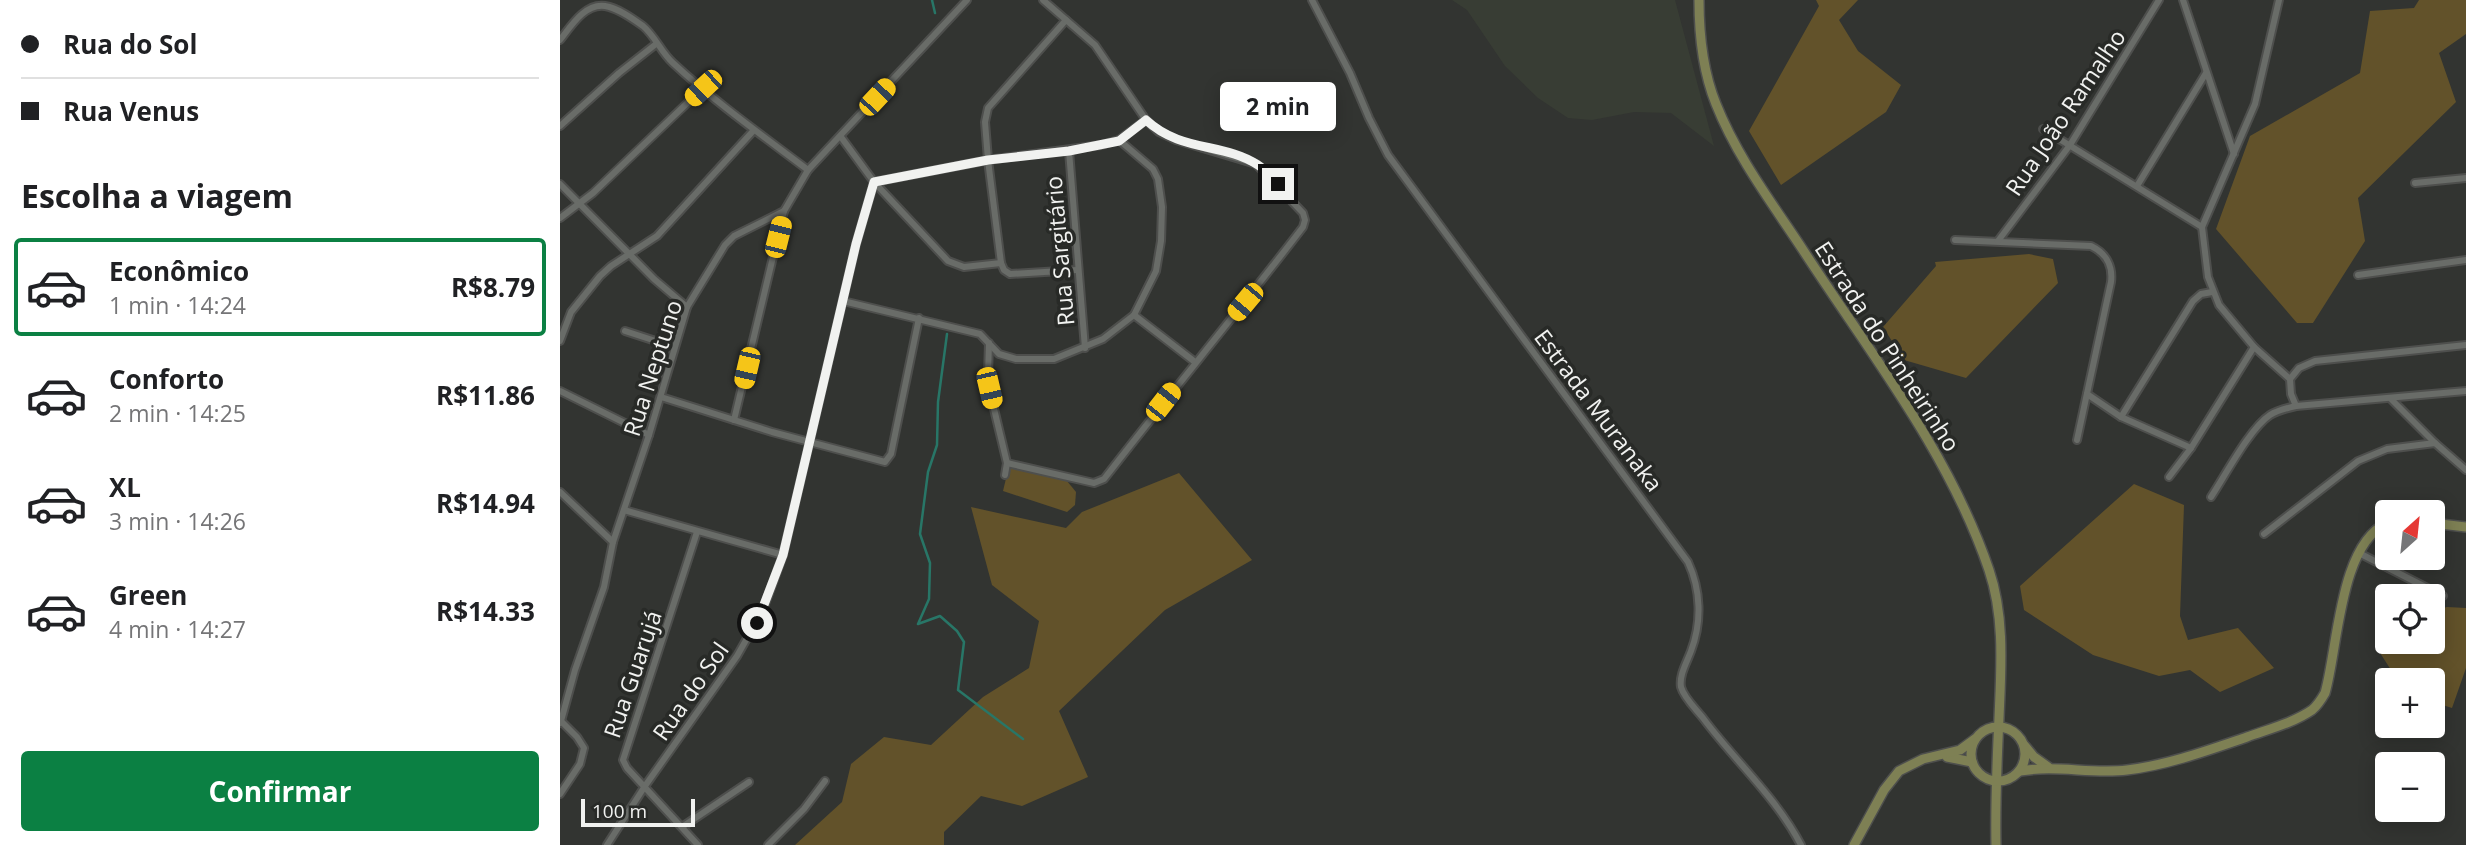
<!DOCTYPE html>
<html lang="pt">
<meta charset="utf-8">
<style>
:root{--surface:#fff;--page:#f2f2f2;--text:#202124;--muted:#757577;--line:#e0e0e0;--accent:#0b8043}
body{margin:0;font-family:"Open Sans",sans-serif;background:var(--page);color:var(--text);height:100vh;display:flex;flex-direction:column;font-size:26px;white-space:nowrap}
*{box-sizing:border-box;margin:0}
p{font-size:23px;color:var(--muted)}
.icon{flex:none;width:38px;height:38px;fill:none;stroke:currentColor;stroke-width:2;stroke-linecap:round;stroke-linejoin:round}
.map{position:relative;flex:1;overflow:hidden}
.side{display:flex;flex-direction:column;background:var(--surface);width:560px}
.side>*{flex:none}
.hud{display:grid;align-content:center;height:154px;padding:0 21px;background:var(--surface)}
.needle{width:46px;rotate:27deg}
.controls{position:absolute;left:1815px;top:500px;display:grid;gap:14px}
.controls a{display:grid;place-items:center;width:70px;height:70px;border-radius:7px;background:var(--surface);box-shadow:0 4px 18px #0003;font-size:35px}
.scale{position:absolute;left:21px;bottom:18px;width:114px;box-sizing:border-box;padding-left:7px;border:4px solid #f1f2f0;border-top:0;font-size:19px;line-height:24px;white-space:nowrap;color:#f1f2f0;-webkit-text-stroke:5px #282a27;paint-order:stroke}
.end{position:absolute;width:32px;height:32px;margin:-16px;border:9px solid #f1f2f0;background:#111;box-shadow:0 0 0 4px #111}
.from{border-radius:50%}
.bubble{position:absolute;height:49px;border-radius:7px;background:var(--surface);box-shadow:0 4px 18px #0003;font-size:23px;font-weight:700;line-height:49px;text-align:center}
.car{position:absolute;width:21px;height:42px;margin:-21px -10px;border-radius:9px;box-shadow:0 0 5px 2px #0007;background:linear-gradient(#f5c518 24%,#345 0 40%,#f5c518 0 76%,#345 0 86%,#f5c518 0)}
.hud b{display:flex;align-items:center;gap:24px;height:66px;font-size:26px}
.hud b+b{border-top:2px solid var(--line)}
.hud i{width:18px;height:18px;background:var(--text)}
ul{padding:0;list-style:none}
li{display:flex;align-items:center;gap:21px;height:98px;margin:0 14px 10px;padding:0 7px;border:4px solid transparent;border-radius:7px}
li div{flex:1}
li b{display:block;font-size:26px}
li em{font-style:normal;font-weight:700}
li.active{border-color:var(--accent)}
li>.icon{width:63px;height:63px;stroke-width:1.5}
h2{padding:0 21px;font-size:32px;line-height:84px}
.action{display:flex;gap:14px;margin-top:auto;padding:14px 21px}
.action a{flex:1;height:80px;border-radius:7px;background:var(--accent);color:#fff;font-size:28px;font-weight:700;line-height:80px;text-align:center}
main{display:flex;flex:1;min-height:0}
.map>svg:first-child{display:block}
.built{fill:#383d34}
.green{fill:#62522a}
.lines{fill:none;stroke-linecap:round;stroke-linejoin:round}
.stream{stroke:#287667;stroke-width:2.5}
.street-casing{stroke:#4e4f4d;stroke-width:10}
.secondary-casing{stroke:#4e4f4d;stroke-width:12}
.street{stroke:#696c68;stroke-width:6}
.secondary{stroke:#7e8054;stroke-width:9}
.route{stroke:#f1f2f0;stroke-width:9}
.labels{text-anchor:middle;dominant-baseline:central;stroke-width:7;stroke-linejoin:round;paint-order:stroke}
.street-label{font-size:23px;fill:#f1f2f0;stroke:#282a27}
</style>
<main>
<section class="side">
<div class="hud">
<b><i class="from"></i>Rua do Sol</b>
<b><i></i>Rua Venus</b>
</div>
<h2>Escolha a viagem</h2>
<ul>
<li class="active"><svg class="icon" aria-label="car" viewBox="0 0 24 24"><path d="M5 17H2v-5l4-1 3-4h7l3 4 3 1v5h-3M9 17h6M6 11h13"/><circle cx="7" cy="17" r="2"/><circle cx="17" cy="17" r="2"/></svg><div><b>Econômico</b><p>1 min · 14:24</p></div><em>R$8.79</em></li>
<li><svg class="icon" aria-label="car" viewBox="0 0 24 24"><path d="M5 17H2v-5l4-1 3-4h7l3 4 3 1v5h-3M9 17h6M6 11h13"/><circle cx="7" cy="17" r="2"/><circle cx="17" cy="17" r="2"/></svg><div><b>Conforto</b><p>2 min · 14:25</p></div><em>R$11.86</em></li>
<li><svg class="icon" aria-label="car" viewBox="0 0 24 24"><path d="M5 17H2v-5l4-1 3-4h7l3 4 3 1v5h-3M9 17h6M6 11h13"/><circle cx="7" cy="17" r="2"/><circle cx="17" cy="17" r="2"/></svg><div><b>XL</b><p>3 min · 14:26</p></div><em>R$14.94</em></li>
<li><svg class="icon" aria-label="car" viewBox="0 0 24 24"><path d="M5 17H2v-5l4-1 3-4h7l3 4 3 1v5h-3M9 17h6M6 11h13"/><circle cx="7" cy="17" r="2"/><circle cx="17" cy="17" r="2"/></svg><div><b>Green</b><p>4 min · 14:27</p></div><em>R$14.33</em></li>
</ul>
<div class="action"><a>Confirmar</a></div>
</section>
<div class="map">
<svg width="1906" height="845" viewBox="0 0 1906 845">
<rect width="100%" height="100%" fill="#323431"/>
<path class="built" d="M892,0H1115L1154,146L1111,113L1074,112L1032,120L1008,118L978,98L945,66L907,10Z"/>
<g class="green">
<path d="M1256,0H1298L1279,20L1298,51L1341,85L1326,112L1221,185L1189,131L1259,6Z"/>
<path d="M1859,0H1906V34L1879,53L1896,102L1798,198L1805,241L1753,323H1737L1656,229L1690,136L1800,73L1810,11L1854,8Z"/>
<path d="M1469,254L1493,259L1498,283L1406,378L1344,360L1323,327L1376,266L1375,262Z"/>
<path d="M449,466L507,481L516,492L515,505L507,512L443,491Z"/>
<path d="M619,473L692,560L605,610L499,711L528,777L462,806L421,796L384,832V845H235L282,802L291,764L324,737L371,745L423,697L469,668L479,621L432,585L411,507L506,528L522,512Z"/>
<path d="M1574,484L1624,505L1620,616L1628,640L1678,628L1714,668L1660,692L1630,670L1599,676L1533,655L1464,610L1460,586Z"/>
<path d="M1887,607L1906,608V668L1892,708L1873,702L1872,681H1838L1815,645L1827,634V642H1872L1873,611Z"/>
</g>
<g class="lines">
<g class="stream">
<path d="M372,0L375,13"/>
<path d="M387,334L378,402L377,445L368,472L360,534L370,563L369,599L358,624L380,616L397,631L404,642L398,690L463,739"/>
</g>
<defs>
<g id="street">
<path d="M752,0L790,73L809,118L828,155L1128,562C1141,590 1142,622 1131,651C1127,662 1119,675 1121,687C1124,698 1136,709 1143,718C1175,761 1216,797 1241,845"/>
<path d="M1623,0L1674,154"/>
<path d="M1719,0L1695,104L1642,227L1648,277L1659,305L1694,347L1730,379"/>
<path d="M506,20L428,108L425,122L428,160L441,263L444,270L450,274L517,270"/>
<path d="M0,40C11,26 25,3 45,6C58,8 72,18 83,26C95,36 101,52 113,63C155,102 203,136 248,170"/>
<path d="M0,126L59,73L96,44"/>
<path d="M1483,129L1642,227"/>
<path d="M281,137L314,182L388,261L404,267L441,263"/>
<path d="M509,151L525,348"/>
<path d="M1855,183L1906,178"/>
<path d="M0,184L94,279L127,307"/>
<path d="M1577,186L1646,73"/>
<path d="M0,218L33,193L143,88"/>
<path d="M1395,240L1531,246C1546,253 1553,266 1551,282L1517,440"/>
<path d="M1438,241L1510,145L1599,0"/>
<path d="M1798,275L1906,260"/>
<path d="M283,301L420,334L439,354L456,359H494L543,339L574,315L596,271L601,241L602,207L598,179L593,169L559,140"/>
<path d="M574,315L635,362"/>
<path d="M65,331L114,347"/>
<path d="M0,341L11,312L40,276L51,266L97,236L194,130"/>
<path d="M429,343L428,375L429,388L447,463L445,475"/>
<path d="M0,391L89,435"/>
<path d="M1527,394L1561,417L1631,448"/>
<path d="M101,397L212,432L325,462L331,454L359,318"/>
<path d="M1831,399L1875,443L1906,470"/>
<path d="M1736,406L1731,394L1730,379L1739,368L1755,361L1906,345"/>
<path d="M1561,417L1633,301L1641,294L1652,292"/>
<path d="M174,420L224,211"/>
<path d="M447,463L534,483L544,479C609,395 678,312 743,227L745,220L743,213L696,164L616,140L599,132L586,120L535,45L483,0"/>
<path d="M1609,477L1631,448L1694,347"/>
<path d="M0,492L53,542"/>
<path d="M1651,497C1665,476 1690,428 1710,415C1718,410 1727,408 1736,406L1906,391"/>
<path d="M64,510L223,555"/>
<path d="M137,532L63,760L67,768L138,845"/>
<path d="M1704,534L1798,461L1827,449L1875,443"/>
<path d="M1799,553L1883,596"/>
<path d="M1,721L15,670L44,587L53,542L89,435L127,307L165,245L174,236L224,211L248,170L407,0"/>
<path d="M0,723L1,721L17,737L24,748L20,764L0,794"/>
<path d="M122,827L189,782"/>
<path d="M47,845L85,786L177,656L202,612L223,555L296,244L314,182L428,160L541,145L559,140L586,120"/>
<path d="M208,845L244,809L265,781"/>
</g>
<g id="secondary">
<path d="M1139,0C1139,35 1143,72 1156,104C1177,157 1212,203 1243,250C1310,353 1389,452 1429,570C1445,617 1441,669 1439,718C1437,760 1435,802 1436,845"/>
<path d="M1872,523L1906,527"/>
<circle cx="1438" cy="754" r="27"/>
<path d="M1465,746L1474,757L1488,767"/>
<path d="M1387,757L1412,762"/>
<path d="M1460,771C1496,765 1531,774 1567,770C1608,765 1649,750 1687,737C1709,729 1733,723 1752,710C1758,705 1761,700 1765,693C1778,649 1779,545 1827,523"/>
<path d="M1294,845L1324,790L1339,771L1363,759L1400,750L1415,739"/>
</g>
</defs>
<use href="#street" class="street-casing"/>
<use href="#secondary" class="secondary-casing"/>
<use href="#street" class="street"/>
<use href="#secondary" class="secondary"/>
</g>
<g class="lines">
<path class="route" d="M197,623L223,555L296,244L314,182L428,160L509,151L559,141L586,120C622,153 663,142 698,165C706,170 711,178 718,184"/>
</g>
<g class="labels">
<g class="street-label">
<text transform="translate(1505 112) rotate(-56)">Rua João Ramalho</text>
<text transform="translate(499 251) rotate(-95)">Rua Sargitário</text>
<text transform="translate(1328 346) rotate(57)">Estrada do Pinheirinho</text>
<text transform="translate(92 368) rotate(-72)">Rua Neptuno</text>
<text transform="translate(1039 410) rotate(53)">Estrada Muranaka</text>
<text transform="translate(72 674) rotate(-71)">Rua Guarujá</text>
<text transform="translate(130 691) rotate(-55)">Rua do Sol</text>
</g>
</g>
</svg>
<div class="controls">
<a><svg class="needle" viewBox="-14 -14 28 28"><path d="M0-13l5 13h-10z" fill="#e53935"/><path d="M0 13l5-13h-10z" fill="#757577"/></svg></a>
<a><svg class="icon" aria-label="locate" viewBox="0 0 24 24"><circle cx="12" cy="12" r="6"/><path d="M12 2v4M12 18v4M2 12h4M18 12h4"/></svg></a>
<a>+</a>
<a>−</a>
</div>
<div class="scale">100 m</div>
<i class="end from" style="left:197px;top:623px"></i>
<i class="end" style="left:718px;top:184px"></i>
<div class="bubble" style="left:660px;top:82px;width:116px">2 min</div>
<i class="car" style="left:143px;top:88px;rotate:227deg"></i>
<i class="car" style="left:317px;top:97px;rotate:43deg"></i>
<i class="car" style="left:218px;top:237px;rotate:14deg"></i>
<i class="car" style="left:685px;top:302px;rotate:220deg"></i>
<i class="car" style="left:187px;top:368px;rotate:193deg"></i>
<i class="car" style="left:429px;top:388px;rotate:167deg"></i>
<i class="car" style="left:603px;top:402px;rotate:38deg"></i>
</div>
</main>
